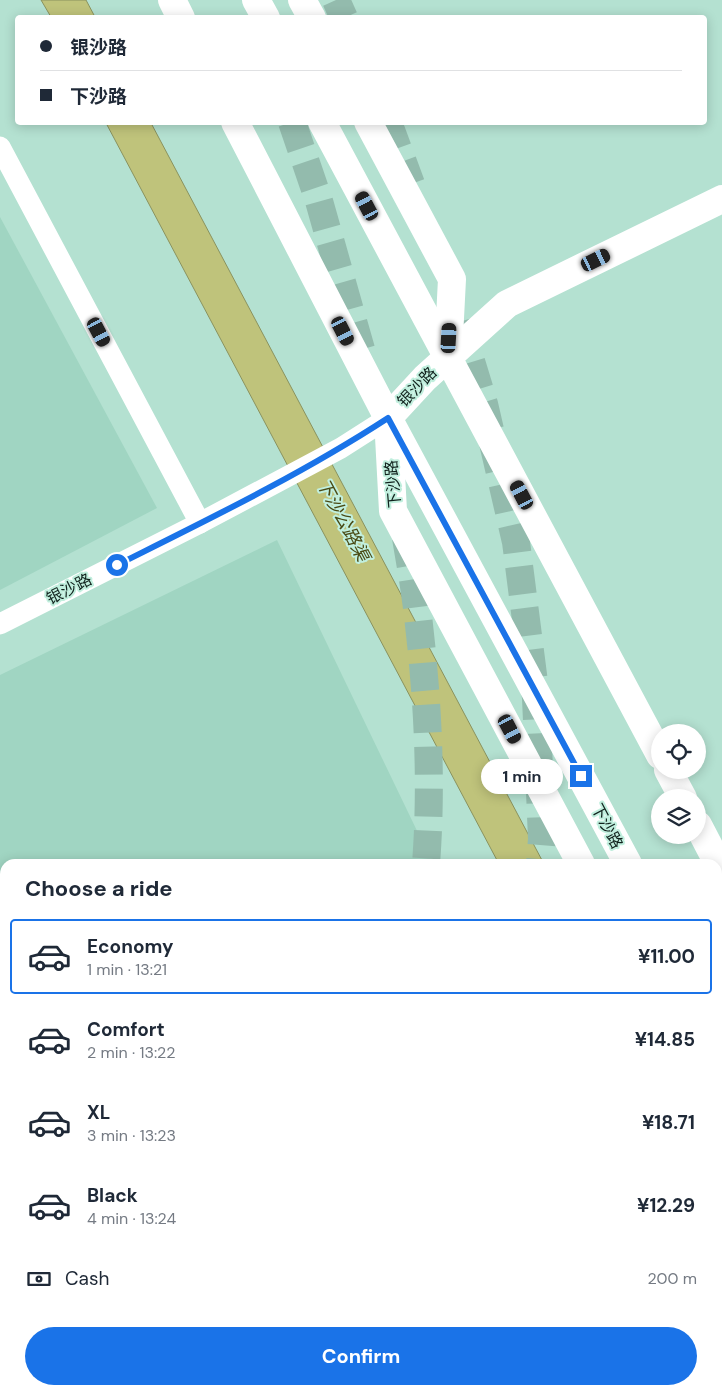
<!DOCTYPE html>
<meta charset="utf-8">
<style>
:root{--surface:#fff;--page:#f6f6f7;--text:#1f2937;--muted:#747a83;--line:#e0e1e3;--accent:#1a73e8}
body{margin:0;font-family:"DM Sans","Noto Sans SC",sans-serif;background:var(--page);color:var(--text);height:100vh;display:flex;flex-direction:column;font-size:19px;white-space:nowrap}
*{box-sizing:border-box;margin:0}
p{font-size:16px;color:var(--muted)}
.icon{flex:none;width:28px;height:28px;fill:none;stroke:currentColor;stroke-width:2;stroke-linecap:round;stroke-linejoin:round}
.map{position:relative;flex:1;overflow:hidden}
.drawer{position:absolute;left:0px;top:859px;width:722px;height:536px;display:flex;flex-direction:column;background:var(--surface);border-radius:15px 15px 0 0;box-shadow:0 2px 12px #0003}
.drawer>*{flex:none}
.hud{position:absolute;left:15px;top:15px;width:692px;height:110px;border-radius:5px;box-shadow:0 2px 12px #0003;display:grid;align-content:center;height:110px;padding:0 25px;background:var(--surface)}
.buttons{position:absolute;left:651px;top:724px;display:grid;gap:10px}
.buttons a{display:grid;place-items:center;width:55px;height:55px;border-radius:50%;background:var(--surface);box-shadow:0 2px 12px #0003;font-size:25px}
.end{position:absolute;width:22px;height:22px;margin:-11px;border:6px solid #1a73e8;background:#fff;box-shadow:0 0 0 2px #fff}
.from{border-radius:50%}
.bubble{position:absolute;height:35px;border-radius:18px;background:var(--surface);box-shadow:0 2px 12px #0003;font-size:16px;font-weight:700;line-height:35px;text-align:center}
.car{position:absolute;width:15px;height:30px;margin:-15px -8px;border-radius:6px;box-shadow:0 0 4px 1px #0007;background:linear-gradient(#222 24%,#8ab4d8 0 40%,#222 0 76%,#8ab4d8 0 86%,#222 0)}
.hud b{display:flex;align-items:center;gap:18px;height:48px;font-size:19px}
.hud b+b{border-top:1px solid var(--line)}
.hud i{width:12px;height:12px;background:var(--text)}
ul{padding:0;list-style:none}
li{display:flex;align-items:center;gap:15px;height:75px;margin:0 10px 8px;padding:0 15px;border:2px solid transparent;border-radius:5px}
li div{flex:1}
li b{display:block;font-size:19px}
li em{font-style:normal;font-weight:700}
li.on{border-color:var(--accent)}
li>.icon{width:45px;height:45px;stroke-width:1.5}
h2{padding:0 25px;font-size:22px;line-height:60px}
.pay{display:flex;align-items:center;gap:12px;height:55px;padding:0 25px;font-size:19px}
.pay p{margin-inline-start:auto}
.action{display:flex;gap:10px;margin-top:auto;padding:10px 25px}
.action a{flex:1;height:58px;border-radius:30px;background:var(--accent);color:#fff;font-size:20px;font-weight:700;line-height:58px;text-align:center}
.map>svg:first-child{display:block}
.built{fill:#a0d5c2}
.water{fill:#bfc37b;stroke:#8a925e}
.lines{fill:none;stroke-linecap:round;stroke-linejoin:round}
.highway-tunnel{stroke:#93bbad;stroke-width:28;stroke-dasharray:28 14;stroke-linecap:butt}
.street{stroke:#fff;stroke-width:21}
.secondary{stroke:#fff;stroke-width:28}
.primary{stroke:#fff;stroke-width:28}
.route{stroke:#1a73e8;stroke-width:6}
.labels{text-anchor:middle;dominant-baseline:central;stroke-width:4;stroke-linejoin:round;paint-order:stroke}
.street-label{font-size:16px;fill:#10211c;stroke:#c1efde}
.water-label{font-size:18px;font-style:italic;fill:#494a14;stroke:#c1efde}
</style>
<div class="map">
<svg width="722" height="1394" viewBox="0 0 722 1394">
<rect width="100%" height="100%" fill="#b4e1d1"/>
<g class="built">
<path d="M0,217L157,508L0,590Z"/>
<path d="M277,540L433,864H5V1208L0,1210V675Z"/>
</g>
<g class="water">
<path d="M41,0H86L95,17H51Z"/>
<path d="M106,123H151L544,864H499Z"/>
<path d="M718,1190L722,1198V1283L718,1275Z"/>
</g>
<g class="lines">
<g class="highway-tunnel">
<path d="M336,0L344,18"/>
<path d="M292,122L319,201L362,353"/>
<path d="M388,122L411,184"/>
<path d="M459,322L484,404L516,542L536,698L542,839L540,864"/>
<path d="M406,538C411,567 416,596 419,625C428,704 432,785 426,864"/>
<path d="M253,1394L255,1390"/>
<path d="M405,1394L407,1390"/>
</g>
<g class="street">
<path d="M0,147L200,523"/>
<path d="M0,624L200,523L341,448L388,418"/>
</g>
<g class="secondary">
<path d="M302,0L312,18"/>
<path d="M368,122L452,279L448,357"/>
<path d="M581,864L393,511L388,418L425,378L507,304L722,199"/>
<path d="M718,1118L722,1126"/>
</g>
<g class="primary">
<path d="M172,0L181,18"/>
<path d="M256,0L266,18"/>
<path d="M235,122L388,418L628,864"/>
<path d="M322,122L660,755"/>
<path d="M668,770L683,798"/>
<path d="M698,825L722,871"/>
<path d="M718,1031L722,1040"/>
</g>
</g>
<g class="lines">
<path class="route" d="M117,565C209,519 302,474 388,418L581,776"/>
</g>
<g class="labels">
<g class="street-label">
<text transform="translate(417 387) rotate(-46)">银沙路</text>
<text transform="translate(393 484) rotate(-95)">下沙路</text>
<text transform="translate(69 589) rotate(-27)">银沙路</text>
<text transform="translate(607 826) rotate(62)">下沙路</text>
</g>
<g class="water-label">
<text transform="translate(343 520) rotate(62)">下沙公路渠</text>
</g>
</g>
</svg>
<div class="buttons">
<a><svg class="icon" aria-label="locate" viewBox="0 0 24 24"><circle cx="12" cy="12" r="6"/><path d="M12 2v4M12 18v4M2 12h4M18 12h4"/></svg></a>
<a><svg class="icon" aria-label="layers" viewBox="0 0 24 24"><path d="M12 4l9 5-9 5-9-5zM3 14l9 5 9-5"/></svg></a>
</div>
<i class="end from" style="left:117px;top:565px"></i>
<i class="end" style="left:581px;top:776px"></i>
<div class="bubble" style="left:481px;top:759px;width:82px">1 min</div>
<i class="car" style="left:367px;top:206px;rotate:332deg"></i>
<i class="car" style="left:596px;top:260px;rotate:64deg"></i>
<i class="car" style="left:343px;top:331px;rotate:153deg"></i>
<i class="car" style="left:99px;top:332px;rotate:152deg"></i>
<i class="car" style="left:449px;top:338px;rotate:3deg"></i>
<i class="car" style="left:522px;top:495px;rotate:332deg"></i>
<i class="car" style="left:510px;top:729px;rotate:152deg"></i>
<div class="hud">
<b><i class="from"></i>银沙路</b>
<b><i></i>下沙路</b>
</div>
<section class="drawer">
<h2>Choose a ride</h2>
<ul>
<li class="on"><svg class="icon" aria-label="car" viewBox="0 0 24 24"><path d="M5 17H2v-5l4-1 3-4h7l3 4 3 1v5h-3M9 17h6M6 11h13"/><circle cx="7" cy="17" r="2"/><circle cx="17" cy="17" r="2"/></svg><div><b>Economy</b><p>1 min · 13:21</p></div><em>¥11.00</em></li>
<li><svg class="icon" aria-label="car" viewBox="0 0 24 24"><path d="M5 17H2v-5l4-1 3-4h7l3 4 3 1v5h-3M9 17h6M6 11h13"/><circle cx="7" cy="17" r="2"/><circle cx="17" cy="17" r="2"/></svg><div><b>Comfort</b><p>2 min · 13:22</p></div><em>¥14.85</em></li>
<li><svg class="icon" aria-label="car" viewBox="0 0 24 24"><path d="M5 17H2v-5l4-1 3-4h7l3 4 3 1v5h-3M9 17h6M6 11h13"/><circle cx="7" cy="17" r="2"/><circle cx="17" cy="17" r="2"/></svg><div><b>XL</b><p>3 min · 13:23</p></div><em>¥18.71</em></li>
<li><svg class="icon" aria-label="car" viewBox="0 0 24 24"><path d="M5 17H2v-5l4-1 3-4h7l3 4 3 1v5h-3M9 17h6M6 11h13"/><circle cx="7" cy="17" r="2"/><circle cx="17" cy="17" r="2"/></svg><div><b>Black</b><p>4 min · 13:24</p></div><em>¥12.29</em></li>
</ul>
<div class="pay"><svg class="icon" aria-label="cash" viewBox="0 0 24 24"><path d="M3 7h18v10H3z"/><circle cx="12" cy="12" r="2"/></svg>Cash<p>200 m</p></div>
<div class="action"><a>Confirm</a></div>
</section>
</div>
